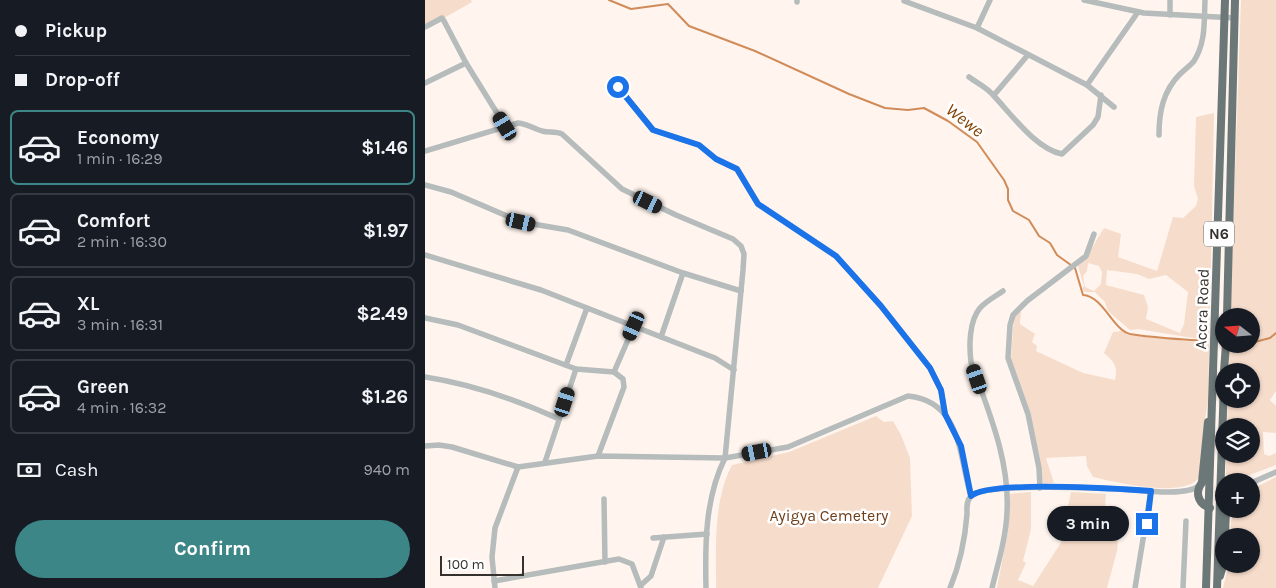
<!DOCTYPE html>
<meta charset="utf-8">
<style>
:root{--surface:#171b24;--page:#20242c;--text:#f1f3f6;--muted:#9ea1a6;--line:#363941;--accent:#3d8687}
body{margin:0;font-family:Karla,sans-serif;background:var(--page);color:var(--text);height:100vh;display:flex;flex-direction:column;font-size:19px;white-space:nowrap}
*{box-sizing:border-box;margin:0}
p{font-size:16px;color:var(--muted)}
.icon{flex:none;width:28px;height:28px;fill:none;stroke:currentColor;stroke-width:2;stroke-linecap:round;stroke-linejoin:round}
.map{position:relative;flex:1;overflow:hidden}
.sheet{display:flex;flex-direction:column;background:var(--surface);width:425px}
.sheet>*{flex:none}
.guide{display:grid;align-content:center;height:110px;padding:0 15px;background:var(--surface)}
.needle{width:32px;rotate:287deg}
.controls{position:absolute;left:790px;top:308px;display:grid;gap:10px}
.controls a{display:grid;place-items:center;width:45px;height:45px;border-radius:50%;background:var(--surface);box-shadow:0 1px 4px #0004;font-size:25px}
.scale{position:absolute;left:15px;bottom:12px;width:84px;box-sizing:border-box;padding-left:5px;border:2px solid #35312e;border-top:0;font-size:14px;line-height:18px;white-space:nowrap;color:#35312e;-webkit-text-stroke:4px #fff;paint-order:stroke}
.end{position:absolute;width:22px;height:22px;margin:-11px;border:6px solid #1a73e8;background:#fff;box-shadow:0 0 0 2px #fff}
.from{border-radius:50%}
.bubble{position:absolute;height:35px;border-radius:18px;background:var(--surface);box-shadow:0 1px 4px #0004;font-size:16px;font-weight:700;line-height:35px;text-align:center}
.car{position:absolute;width:15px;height:30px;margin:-15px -8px;border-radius:6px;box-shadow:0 0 4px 1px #0007;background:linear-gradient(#222 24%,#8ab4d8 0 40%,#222 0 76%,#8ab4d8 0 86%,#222 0)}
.guide b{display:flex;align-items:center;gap:18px;height:48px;font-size:19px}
.guide b+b{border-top:1px solid var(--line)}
.guide i{width:12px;height:12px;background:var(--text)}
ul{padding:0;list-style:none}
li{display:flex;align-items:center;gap:15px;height:75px;margin:0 10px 8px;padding:0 5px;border:2px solid var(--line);border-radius:8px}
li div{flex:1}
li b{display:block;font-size:19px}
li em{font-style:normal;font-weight:700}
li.current{border-color:var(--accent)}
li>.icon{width:45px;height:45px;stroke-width:1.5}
.pay{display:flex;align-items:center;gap:12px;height:55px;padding:0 15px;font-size:19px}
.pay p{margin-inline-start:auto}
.button{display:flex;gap:10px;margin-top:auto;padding:10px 15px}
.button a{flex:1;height:58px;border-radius:30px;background:var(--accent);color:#fff;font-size:20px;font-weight:700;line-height:58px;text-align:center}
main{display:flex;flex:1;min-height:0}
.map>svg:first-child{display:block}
.green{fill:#f6dccb;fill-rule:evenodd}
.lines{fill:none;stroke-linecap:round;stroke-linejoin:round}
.stream{stroke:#d08b59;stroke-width:2}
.minor{stroke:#b6bbbb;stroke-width:5.5}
.highway{stroke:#6c7878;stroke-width:8}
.route{stroke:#1a73e8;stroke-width:6}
.labels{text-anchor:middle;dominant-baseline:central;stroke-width:5;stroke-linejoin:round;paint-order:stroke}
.shield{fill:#fff;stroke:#726f6d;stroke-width:1}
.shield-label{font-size:15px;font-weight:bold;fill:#35312e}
.street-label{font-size:16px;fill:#35312e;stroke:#fff}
.park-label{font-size:16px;fill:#6e3f1b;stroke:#fff}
.water-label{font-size:18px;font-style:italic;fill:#834405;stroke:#fff}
</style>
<main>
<section class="sheet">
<div class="guide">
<b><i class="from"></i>Pickup</b>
<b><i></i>Drop-off</b>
</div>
<ul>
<li class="current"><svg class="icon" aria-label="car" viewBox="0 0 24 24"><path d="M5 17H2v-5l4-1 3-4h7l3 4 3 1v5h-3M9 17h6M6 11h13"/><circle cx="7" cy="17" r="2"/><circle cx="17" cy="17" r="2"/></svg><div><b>Economy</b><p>1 min · 16:29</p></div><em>$1.46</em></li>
<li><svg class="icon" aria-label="car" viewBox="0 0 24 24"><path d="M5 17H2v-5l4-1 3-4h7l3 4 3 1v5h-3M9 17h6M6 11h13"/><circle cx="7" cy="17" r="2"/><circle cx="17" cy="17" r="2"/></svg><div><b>Comfort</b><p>2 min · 16:30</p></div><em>$1.97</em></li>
<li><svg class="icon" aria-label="car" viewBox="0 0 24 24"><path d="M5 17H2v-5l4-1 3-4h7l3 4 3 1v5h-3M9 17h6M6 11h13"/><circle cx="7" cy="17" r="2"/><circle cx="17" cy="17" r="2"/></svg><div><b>XL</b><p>3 min · 16:31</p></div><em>$2.49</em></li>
<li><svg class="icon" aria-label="car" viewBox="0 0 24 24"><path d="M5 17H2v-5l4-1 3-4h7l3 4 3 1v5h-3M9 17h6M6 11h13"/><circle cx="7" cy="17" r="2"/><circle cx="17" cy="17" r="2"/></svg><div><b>Green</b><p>4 min · 16:32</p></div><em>$1.26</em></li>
</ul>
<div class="pay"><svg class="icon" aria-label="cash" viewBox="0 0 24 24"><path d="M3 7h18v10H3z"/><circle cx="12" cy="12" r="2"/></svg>Cash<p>940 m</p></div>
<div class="button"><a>Confirm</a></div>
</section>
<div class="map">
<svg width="851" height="588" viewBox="0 0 851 588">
<rect width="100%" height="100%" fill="#fff5ee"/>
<g class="green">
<path d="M0,0H46L47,2L0,29Z"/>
<path d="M816,0H851V391L845,400L851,406V433L838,432L839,454L844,456L851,453V465L809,481L801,477V454H826V426H802L803,399H826V371H804V344H826V316H805Z"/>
<path d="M789,113L783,401C781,413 779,424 778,436C777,447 780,462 776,474C765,501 690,482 668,477L662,466L661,456L621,458L629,483L618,484L614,456L586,360L589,316L596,311L595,324L610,334L607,342L612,346L611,351L658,373L690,380C693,365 689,362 679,353L688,332L697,331L703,335L774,342V339L713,329L705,330L683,311L680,302L670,292H660L657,289L659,286L653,266C664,256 671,240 679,228L696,234L693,257L732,271L748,217L758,218L771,206L773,199L769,186L771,117ZM663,263L674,266L677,272L676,284L669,291L660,287L658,276L662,271ZM682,270L712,274L724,279L741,275L763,292L759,324L755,333L721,319L723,307L719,295L681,285Z"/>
<path d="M451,416L459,422L468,421L476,435L485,458L487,516L453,588H291C291,548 288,501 307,465L364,452Z"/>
<path d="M851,477V588H798L804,564H826V536H805L806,521L810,509H826V490Z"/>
<path d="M606,492V529L598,561L601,563L593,580L608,586L637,541L628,535L642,511L646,492L681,494L679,523L694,526L692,551L682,588H572L583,531L584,494Z"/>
</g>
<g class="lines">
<g class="stream">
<path d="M184,0L206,9L243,4L264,26L330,51L424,94L460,108L483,110L499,108L523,121L552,142L579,180L583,189V200L588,211L604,220L614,236L625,243L632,255L650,268L658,295C678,296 688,330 705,334C729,338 755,339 779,341"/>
<path d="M826,343L845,338L851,333"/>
</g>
<g class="minor">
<path d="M659,0L719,13L810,18"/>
<path d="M745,0V15"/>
<path d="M479,1L552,28L662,85L689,107"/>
<path d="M372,2V0"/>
<path d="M0,27L17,18L19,21L41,63L80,126"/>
<path d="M552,28L565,0"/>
<path d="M544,77C552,83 563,88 569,96C586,114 611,149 637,154L668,125L673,117L676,95"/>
<path d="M0,83L41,63"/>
<path d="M662,85L713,12"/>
<path d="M193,87L228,130L274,145L291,159L312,169L333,204L411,256L456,306L505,368L516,390L520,414"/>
<path d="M569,95L602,56"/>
<path d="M734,135C734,112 738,91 755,74C760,69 765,66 769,61C781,42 779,21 780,0"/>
<path d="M0,151L93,123C102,124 108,128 117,131C124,133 130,131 137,134L197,189L251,215L308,239L316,246L319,254L318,270L300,458C280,498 280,544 281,588"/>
<path d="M0,185L26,192L96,222L143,230L258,273L316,291"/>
<path d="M0,255L116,290L290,358L309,370"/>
<path d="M0,318L33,325L151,369L189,372L198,379L199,387L173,456"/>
<path d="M236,337L258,273"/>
<path d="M141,365L162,308"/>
<path d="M189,372L209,326"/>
<path d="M0,377C46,384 92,400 134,419"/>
<path d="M0,446L14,445L27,447L93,467L173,456L300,458L363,447L483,396C537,401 534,458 546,496"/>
<path d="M120,462L151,369"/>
<path d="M826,483L851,472"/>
<path d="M615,488L614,468L603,414L583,358L585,325L588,315L602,301L661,256L669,234"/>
<path d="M179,499L180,562"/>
<path d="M228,538L282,534"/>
<path d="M69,581L194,559L207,564L216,588"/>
<path d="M216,585L226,576L239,537"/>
<path d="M70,588L67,557L70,528L93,467"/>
<path d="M525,588C535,564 540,540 542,514C542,508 541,501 546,496C557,483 674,488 696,489C715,490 759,497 774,486"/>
<path d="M567,588C573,563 581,538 582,512C585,460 563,410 546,362C544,346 544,321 555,308C561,301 571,296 578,291"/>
<path d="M710,588L726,491"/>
<path d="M758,588L761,521"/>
</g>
<g class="highway">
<path d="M802,316L810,0"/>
<path d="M799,371L801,344"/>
<path d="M779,480C769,491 772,503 785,508"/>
<path d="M777,482L783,422"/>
<path d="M800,536L801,509"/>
<path d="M795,576L799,562"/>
<path d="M781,588L800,0"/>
<path d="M792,588L799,382"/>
</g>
</g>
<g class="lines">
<path class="route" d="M193,87L228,130L274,145L291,159L312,169L333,204L411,256L456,306L505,368L516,390L520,414L536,446L546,496C565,480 695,489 726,491L722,524"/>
</g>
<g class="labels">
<rect class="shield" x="779" y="221.5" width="30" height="25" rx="4"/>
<g class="shield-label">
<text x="794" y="234">N6</text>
</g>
<g class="street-label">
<text transform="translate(777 309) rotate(-88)">Accra Road</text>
</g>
<g class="park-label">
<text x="404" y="515">Ayigya Cemetery</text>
</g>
<g class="water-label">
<text transform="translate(540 120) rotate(38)">Wewe</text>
</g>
</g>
</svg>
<div class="controls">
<a><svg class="needle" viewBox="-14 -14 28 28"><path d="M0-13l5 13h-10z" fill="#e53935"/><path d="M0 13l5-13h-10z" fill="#9ea1a6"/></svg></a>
<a><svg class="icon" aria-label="locate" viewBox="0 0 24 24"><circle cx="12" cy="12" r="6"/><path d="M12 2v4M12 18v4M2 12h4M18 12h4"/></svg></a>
<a><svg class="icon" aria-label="layers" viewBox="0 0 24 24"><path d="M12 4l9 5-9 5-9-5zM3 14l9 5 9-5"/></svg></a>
<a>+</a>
<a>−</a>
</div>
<div class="scale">100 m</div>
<i class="end from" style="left:193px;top:87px"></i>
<i class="end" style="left:722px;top:524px"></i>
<div class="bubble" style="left:622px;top:506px;width:82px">3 min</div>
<i class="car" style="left:80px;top:126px;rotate:329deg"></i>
<i class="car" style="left:223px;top:202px;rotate:116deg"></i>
<i class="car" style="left:96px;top:222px;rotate:103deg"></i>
<i class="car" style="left:209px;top:326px;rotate:204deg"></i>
<i class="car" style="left:552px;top:379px;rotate:341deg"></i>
<i class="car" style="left:140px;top:402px;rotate:18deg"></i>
<i class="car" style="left:332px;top:452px;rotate:259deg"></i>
</div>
</main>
